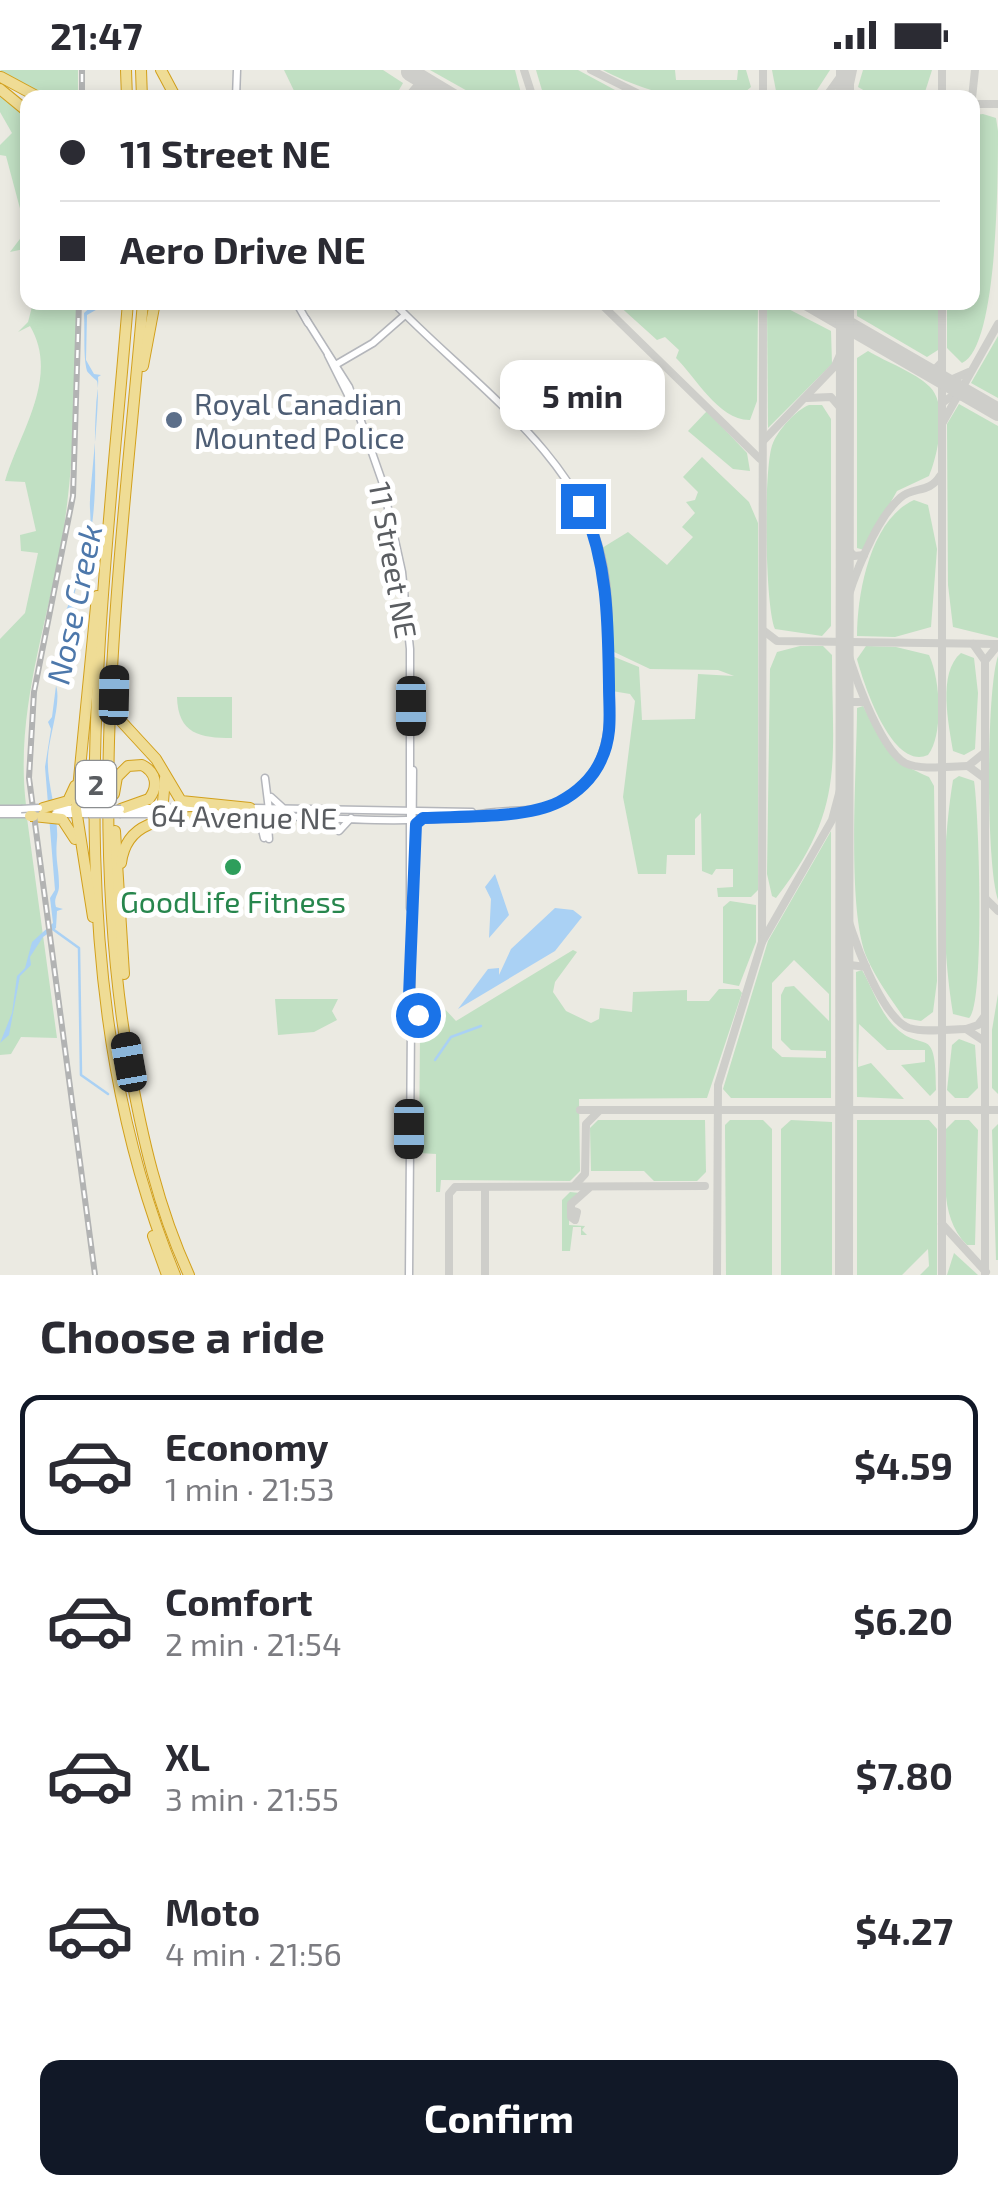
<!DOCTYPE html>
<meta charset="utf-8">
<style>
:root{--surface:#fff;--page:#f7f7f7;--text:#2b2b33;--muted:#7c7c81;--line:#e1e1e2;--accent:#111827}
body{margin:0;font-family:"Exo 2",sans-serif;background:var(--page);color:var(--text);height:100vh;display:flex;flex-direction:column;font-size:38px;white-space:nowrap}
*{box-sizing:border-box;margin:0}
p{font-size:32px;color:var(--muted)}
.icon{flex:none;width:55px;height:55px;fill:none;stroke:currentColor;stroke-width:2;stroke-linecap:round;stroke-linejoin:round}
.map{position:relative;height:1205px;overflow:hidden}
.drawer{display:flex;flex-direction:column;background:var(--surface);flex:1}
.drawer>*{flex:none}
.banner{position:absolute;left:20px;top:20px;width:960px;height:220px;border-radius:20px;box-shadow:0 5px 15px #0003;display:grid;align-content:center;height:220px;padding:0 40px;background:var(--surface)}
.end{position:absolute;width:45px;height:45px;margin:-22px;border:12px solid #1a73e8;background:#fff;box-shadow:0 0 0 5px #fff}
.from{border-radius:50%}
.bubble{position:absolute;height:70px;border-radius:20px;background:var(--surface);box-shadow:0 5px 15px #0003;font-size:32px;font-weight:700;line-height:70px;text-align:center}
.car{position:absolute;width:30px;height:60px;margin:-30px -15px;border-radius:12px;box-shadow:0 0 8px 2px #0007;background:linear-gradient(#222 24%,#8ab4d8 0 40%,#222 0 76%,#8ab4d8 0 86%,#222 0)}
.banner b{display:flex;align-items:center;gap:35px;height:95px;font-size:38px}
.banner b+b{border-top:2px solid var(--line)}
.banner i{width:25px;height:25px;background:var(--text)}
ul{padding:0;list-style:none}
li{display:flex;align-items:center;gap:30px;height:140px;margin:0 20px 15px;padding:0 20px;border:5px solid transparent;border-radius:20px}
li div{flex:1}
li b{display:block;font-size:38px}
li em{font-style:normal;font-weight:700}
li.selected{border-color:var(--accent)}
li>.icon{width:90px;height:90px;stroke-width:1.5}
h2{padding:0 40px;font-size:45px;line-height:120px}
.cta{display:flex;gap:20px;margin-top:auto;padding:20px 40px}
.cta a{flex:1;height:115px;border-radius:20px;background:var(--accent);color:#fff;font-size:40px;font-weight:700;line-height:115px;text-align:center}
.status{display:flex;justify-content:space-between;align-items:center;height:70px;padding:0 50px;background:var(--surface);direction:ltr}
.status svg{height:28px;fill:currentColor}
.map>svg:first-child{display:block}
.green{fill:#c1e0c3;fill-rule:evenodd}
.water{fill:#aad1f4}
.lines{fill:none;stroke-linecap:round;stroke-linejoin:round}
.stream{stroke:#aad1f4;stroke-width:2.5}
.taxiway{stroke:#cececa;stroke-width:8}
.runway{stroke:#cececa;stroke-width:18}
.secondary-casing{stroke:#b4b6bb;stroke-width:9}
.highway-casing{stroke:#d2a01c;stroke-width:12}
.secondary{stroke:#fff;stroke-width:6}
.highway{stroke:#efdc95;stroke-width:10}
.rail-casing{stroke:#b2b3b3;stroke-width:6}
.rail{stroke:#fff;stroke-width:2.5;stroke-dasharray:8;stroke-linecap:butt}
.secondary-bridge-casing{stroke:#b4b6bb;stroke-width:9;stroke-linecap:butt}
.highway-bridge-casing{stroke:#d2a01c;stroke-width:12;stroke-linecap:butt}
.secondary-bridge{stroke:#fff;stroke-width:6}
.highway-bridge{stroke:#efdc95;stroke-width:10}
.route{stroke:#1a73e8;stroke-width:12}
.service-dot{fill:#5c6f8a;stroke:#fff;stroke-width:4}
.leisure-dot{fill:#2e9e5b;stroke:#fff;stroke-width:4}
.labels{text-anchor:middle;dominant-baseline:central;stroke-width:10;stroke-linejoin:round;paint-order:stroke}
.shield{fill:#fff;stroke:#8c8e90;stroke-width:2.5}
.shield-label{font-size:28px;font-weight:bold;fill:#5a5d61}
.service-label{font-size:30px;fill:#4e5e75;stroke:#fff;text-anchor:start}
.street-label{font-size:30px;fill:#5a5d61;stroke:#fff}
.leisure-label{font-size:30px;fill:#27864d;stroke:#fff}
.water-label{font-size:32px;font-style:italic;fill:#4d78ab;stroke:#fff}
</style>
<div class="status"><b>21:47</b><svg viewBox="0 0 49 12"><path d="M0 12V9h3v3zM5 12V6h3v6zM10 12V3h3v9zM15 12V0h3v12zM26 1h20v11H26zM47 4h2v5h-2z"/></svg></div>
<div class="map">
<svg width="998" height="1205" viewBox="0 0 998 1205">
<rect width="100%" height="100%" fill="#ebeae2"/>
<g class="green">
<path d="M0,0H78V27L39,25Z"/>
<path d="M284,0H383L403,13L395,27H297Z"/>
<path d="M430,0H515L522,27H478Z"/>
<path d="M536,0H578L628,27H544Z"/>
<path d="M603,0H675L676,10H737L738,0H746L751,17C721,47 637,19 603,0Z"/>
<path d="M772,0H830L817,20L796,24L776,21Z"/>
<path d="M863,0H932L925,22L872,25L858,17Z"/>
<path d="M0,26L27,47V185L24,179L10,182L26,161L6,86L0,85V75L12,63L0,42Z"/>
<path d="M983,44L996,48L998,61C998,107 998,278 962,293L947,278V233L972,232L973,45Z"/>
<path d="M775,232L831,261L832,294L768,358L767,236Z"/>
<path d="M33,233H76C76,312 75,391 62,470C46,559 15,643 26,735H0V569L25,543L38,483L21,481L20,465L36,461L25,412L5,411C20,361 60,307 30,256L18,262L28,252Z"/>
<path d="M616,233H758L757,331L750,350C719,351 694,305 676,288L679,280L665,267L657,270Z"/>
<path d="M857,233H938V280L927,287L857,246Z"/>
<path d="M998,266V328L971,313Z"/>
<path d="M868,281C886,292 915,302 930,317C949,336 937,388 929,406L897,421L864,480L857,478V288Z"/>
<path d="M959,334L998,356V568L953,557L948,515L947,354Z"/>
<path d="M809,335H822L831,349V556L822,566L775,559C765,538 763,394 773,373C779,359 796,340 809,335Z"/>
<path d="M707,341L747,383L750,401L733,399L688,361Z"/>
<path d="M702,387L749,432L758,453V820L751,827H718L717,818L733,817V799H716L712,805L702,801L701,743L695,749V785H667L666,804H638L623,727L635,631L630,624L612,621V586L639,597L642,650L695,649L698,604L734,606L718,600L650,599L612,581L602,478L628,462L667,495L693,467L682,457L695,443L686,432L695,430L698,422L683,407Z"/>
<path d="M914,430L928,435L937,479L931,557L895,567L857,566C857,522 871,449 914,430Z"/>
<path d="M800,576H823L832,585C832,692 846,739 776,828L772,826L767,804L770,599L777,582Z"/>
<path d="M866,576L896,577L929,585C940,608 944,664 928,685C892,701 864,615 857,589Z"/>
<path d="M961,583L974,588L978,623L975,679L964,685L953,681C949,655 937,603 961,583Z"/>
<path d="M998,586V830C986,796 986,621 998,586Z"/>
<path d="M177,627H232V668C200,668 178,664 177,627Z"/>
<path d="M863,636C887,679 883,687 929,707L934,716L937,911L933,942L921,951L904,948C891,929 876,909 867,888C846,840 857,697 857,638Z"/>
<path d="M959,706L974,711C979,742 985,934 969,948L953,944C941,871 941,783 953,710Z"/>
<path d="M0,748H27L57,968L21,967L11,984L0,985Z"/>
<path d="M831,761V1028H731L723,1019L768,871ZM794,890L829,924V951L794,916L785,917L781,925V970L791,980L826,981V988L782,987L772,978V913Z"/>
<path d="M730,831L756,835V872L739,916L723,913V837Z"/>
<path d="M573,880L577,882L555,912L553,922L566,941L591,953L599,949L600,938L632,942L633,922L687,920V931H709L719,919H739L742,923L707,1028L579,1029L580,1101L570,1111L441,1110L440,1122H436V1084L419,1083L420,964L443,937L456,951Z"/>
<path d="M862,900C872,917 880,942 894,956C923,986 936,950 936,1020L930,1026L901,995L925,992V980H887L859,954L858,997L871,993L904,1029L857,1027L856,902Z"/>
<path d="M998,924V1024L992,1018V960Z"/>
<path d="M275,929H338L332,941L337,950L314,962L278,965Z"/>
<path d="M959,969L975,975L978,1018L968,1028H955L947,1020L952,975Z"/>
<path d="M598,1050H705L706,1102L697,1111H654L644,1101H591L590,1058Z"/>
<path d="M730,1050H763L772,1059V1205H726L725,1055Z"/>
<path d="M791,1050L832,1052V1205H781V1059Z"/>
<path d="M857,1050H929L937,1059V1205H920L929,1196L928,1179L902,1205H857Z"/>
<path d="M955,1050H969L978,1060L975,1175H967C937,1145 947,1099 946,1059Z"/>
<path d="M998,1054V1190H996L992,1060Z"/>
<path d="M570,1122L580,1123L570,1133L569,1155L585,1156L582,1160L587,1165H581V1157H573L570,1181H562V1130Z"/>
<path d="M954,1183L978,1205H947Z"/>
</g>
<g class="water">
<path d="M95,233L101,237L87,245L86,290L94,304L101,305L98,307C99,318 96,328 96,338C93,386 98,409 92,455C89,480 76,510 72,537L77,539L66,549L65,573L59,587L63,593L55,613C63,629 49,665 48,686C46,713 59,746 57,769C55,791 59,797 59,816C59,825 53,827 56,837L63,839L57,841L56,858L43,867L30,887L31,895L20,906L9,965L0,973L12,943L17,906L25,898L32,872L53,853L50,828L55,820L45,697L51,659L48,652L52,647L58,600L53,595L63,574V548L80,506L85,466C94,456 89,444 90,430C91,411 101,323 97,311C96,310 88,303 87,301C83,287 85,263 84,243Z"/>
<path d="M495,804L509,845L489,868L491,829L485,817Z"/>
<path d="M555,838L573,840L582,847L555,881L458,939L488,899L499,898V905L511,879Z"/>
</g>
<g class="lines">
<g class="stream">
<path d="M54,860L79,878L81,1005L108,1024"/>
<path d="M435,990L451,967L481,956"/>
</g>
<g class="taxiway">
<path d="M406,0L410,2"/>
<path d="M524,0L533,28"/>
<path d="M591,0L647,28"/>
<path d="M407,28L417,16L436,18"/>
<path d="M763,28V0"/>
<path d="M825,28L845,0"/>
<path d="M847,28L853,0"/>
<path d="M942,28V0"/>
<path d="M972,28L975,0"/>
<path d="M972,34H998"/>
<path d="M599,232L760,389"/>
<path d="M931,303L941,293"/>
<path d="M946,312L969,302"/>
<path d="M807,328L831,327L844,342"/>
<path d="M942,333L952,326L972,327"/>
<path d="M943,352L998,254"/>
<path d="M764,370L835,296L844,276"/>
<path d="M844,475L854,486L864,485"/>
<path d="M844,542C852,510 875,450 900,428C913,416 929,424 940,406"/>
<path d="M764,561L777,571L998,574"/>
<path d="M844,565C848,593 880,679 905,693C921,701 950,696 968,696"/>
<path d="M973,574L985,591L998,575"/>
<path d="M844,642L849,632H864"/>
<path d="M983,707L968,696L984,683"/>
<path d="M986,829L998,841"/>
<path d="M844,832C849,860 881,948 909,958C926,963 949,959 966,959"/>
<path d="M762,872L763,232"/>
<path d="M844,911L850,895L866,897"/>
<path d="M984,971L966,959L978,955L984,947"/>
<path d="M580,1040H998"/>
<path d="M574,1116L585,1104L586,1054L599,1041"/>
<path d="M485,1117V1205"/>
<path d="M571,1140L577,1142L575,1150L571,1147V1134L589,1118"/>
<path d="M942,1154L986,1202"/>
<path d="M449,1205V1124L455,1117L705,1116"/>
<path d="M717,1205L718,1015L762,872L832,750L844,705"/>
<path d="M942,1205V232"/>
<path d="M985,1205V591"/>
</g>
<g class="runway">
<path d="M410,2L453,28"/>
<path d="M845,28V0"/>
<path d="M808,232L998,342"/>
<path d="M844,1205L845,232"/>
</g>
<defs>
<g id="secondary">
<path d="M236,28L237,0"/>
<path d="M296,232L308,253"/>
<path d="M306,249L349,317L382,411L402,502L410,579V838"/>
<path d="M328,285L349,327"/>
<path d="M337,294L373,273L405,245"/>
<path d="M265,708L269,740"/>
<path d="M271,727L282,737"/>
<path d="M55,738L89,739"/>
<path d="M129,738H207"/>
<path d="M249,738L472,742"/>
<path d="M0,739H21"/>
<path d="M0,744H30"/>
<path d="M55,744H89"/>
<path d="M121,744H180"/>
<path d="M223,744C309,745 401,758 487,743C509,739 532,743 554,735C603,715 611,668 609,622C607,576 612,531 601,486C577,382 464,307 393,232"/>
<path d="M267,745L269,769"/>
<path d="M252,747L260,751L264,768"/>
<path d="M326,749L339,761L351,748"/>
<path d="M410,927L426,940L410,953"/>
<path d="M407,930L397,942L409,953"/>
<path d="M409,1205L413,700"/>
</g>
<g id="highway">
<path d="M126,0L127,28"/>
<path d="M141,0L142,28"/>
<path d="M161,0L176,28"/>
<path d="M1,7L40,28"/>
<path d="M0,19L28,42"/>
<path d="M128,232C102,553 49,898 175,1205"/>
<path d="M143,232C121,487 85,740 129,994C142,1066 158,1138 189,1205"/>
<path d="M143,296L155,232"/>
<path d="M114,625L121,651L156,689L181,731L250,738"/>
<path d="M114,724L117,707L128,696L142,695C156,702 159,716 149,729L121,739"/>
<path d="M43,738L68,731L75,716"/>
<path d="M162,744L165,708"/>
<path d="M33,746L62,749L75,769"/>
<path d="M115,761L124,904"/>
<path d="M121,793C128,739 186,751 226,744"/>
<path d="M93,847L76,739L97,526"/>
<path d="M153,1166L167,1205"/>
</g>
</defs>
<use href="#secondary" class="secondary-casing"/>
<use href="#highway" class="highway-casing"/>
<use href="#secondary" class="secondary"/>
<use href="#highway" class="highway"/>
<defs>
<g id="rail">
<path d="M82,28V0"/>
<path d="M79,232L73,426L34,622L29,708L95,1205"/>
</g>
</defs>
<use href="#rail" class="rail-casing"/>
<use href="#rail" class="rail"/>
<defs>
<g id="secondary-bridge">
<path d="M21,739L39,738"/>
<path d="M89,739H121"/>
<path d="M89,744H121"/>
</g>
<path id="highway-bridge" d="M30,746H33"/>
</defs>
<use href="#secondary-bridge" class="secondary-bridge-casing"/>
<use href="#highway-bridge" class="highway-bridge-casing"/>
<use href="#secondary-bridge" class="secondary-bridge"/>
<use href="#highway-bridge" class="highway-bridge"/>
</g>
<g class="lines">
<path class="route" d="M418,945L426,940L409,926L416,754L423,748C461,746 525,749 559,732C577,723 593,708 601,690C613,665 609,641 609,615C608,552 608,495 583,436"/>
</g>
<circle class="service-dot" cx="174" cy="350" r="10"/>
<circle class="leisure-dot" cx="233" cy="797" r="10"/>
<g class="labels">
<rect class="shield" x="76" y="691" width="40" height="46" rx="8"/>
<g class="shield-label">
<text x="96" y="714">2</text>
</g>
<g class="service-label">
<text x="194" y="333">Royal Canadian<tspan x="194" dy="34">Mounted Police</tspan></text>
</g>
<g class="street-label">
<text transform="translate(394 490) rotate(80)">11 Street NE</text>
<text transform="translate(244 746) rotate(1)">64 Avenue NE</text>
</g>
<g class="leisure-label">
<text x="233" y="831">GoodLife Fitness</text>
</g>
<g class="water-label">
<text transform="translate(73 534) rotate(-78)">Nose Creek</text>
</g>
</g>
</svg>
<i class="end from" style="left:418px;top:945px"></i>
<i class="end" style="left:583px;top:436px"></i>
<div class="bubble" style="left:500px;top:290px;width:165px">5 min</div>
<i class="car" style="left:114px;top:625px;rotate:1deg"></i>
<i class="car" style="left:411px;top:636px;rotate:180deg"></i>
<i class="car" style="left:129px;top:992px;rotate:350deg"></i>
<i class="car" style="left:409px;top:1059px;rotate:180deg"></i>
<div class="banner">
<b><i class="from"></i>11 Street NE</b>
<b><i></i>Aero Drive NE</b>
</div>
</div>
<section class="drawer">
<h2>Choose a ride</h2>
<ul>
<li class="selected"><svg class="icon" aria-label="car" viewBox="0 0 24 24"><path d="M5 17H2v-5l4-1 3-4h7l3 4 3 1v5h-3M9 17h6M6 11h13"/><circle cx="7" cy="17" r="2"/><circle cx="17" cy="17" r="2"/></svg><div><b>Economy</b><p>1 min · 21:53</p></div><em>$4.59</em></li>
<li><svg class="icon" aria-label="car" viewBox="0 0 24 24"><path d="M5 17H2v-5l4-1 3-4h7l3 4 3 1v5h-3M9 17h6M6 11h13"/><circle cx="7" cy="17" r="2"/><circle cx="17" cy="17" r="2"/></svg><div><b>Comfort</b><p>2 min · 21:54</p></div><em>$6.20</em></li>
<li><svg class="icon" aria-label="car" viewBox="0 0 24 24"><path d="M5 17H2v-5l4-1 3-4h7l3 4 3 1v5h-3M9 17h6M6 11h13"/><circle cx="7" cy="17" r="2"/><circle cx="17" cy="17" r="2"/></svg><div><b>XL</b><p>3 min · 21:55</p></div><em>$7.80</em></li>
<li><svg class="icon" aria-label="car" viewBox="0 0 24 24"><path d="M5 17H2v-5l4-1 3-4h7l3 4 3 1v5h-3M9 17h6M6 11h13"/><circle cx="7" cy="17" r="2"/><circle cx="17" cy="17" r="2"/></svg><div><b>Moto</b><p>4 min · 21:56</p></div><em>$4.27</em></li>
</ul>
<div class="cta"><a>Confirm</a></div>
</section>
